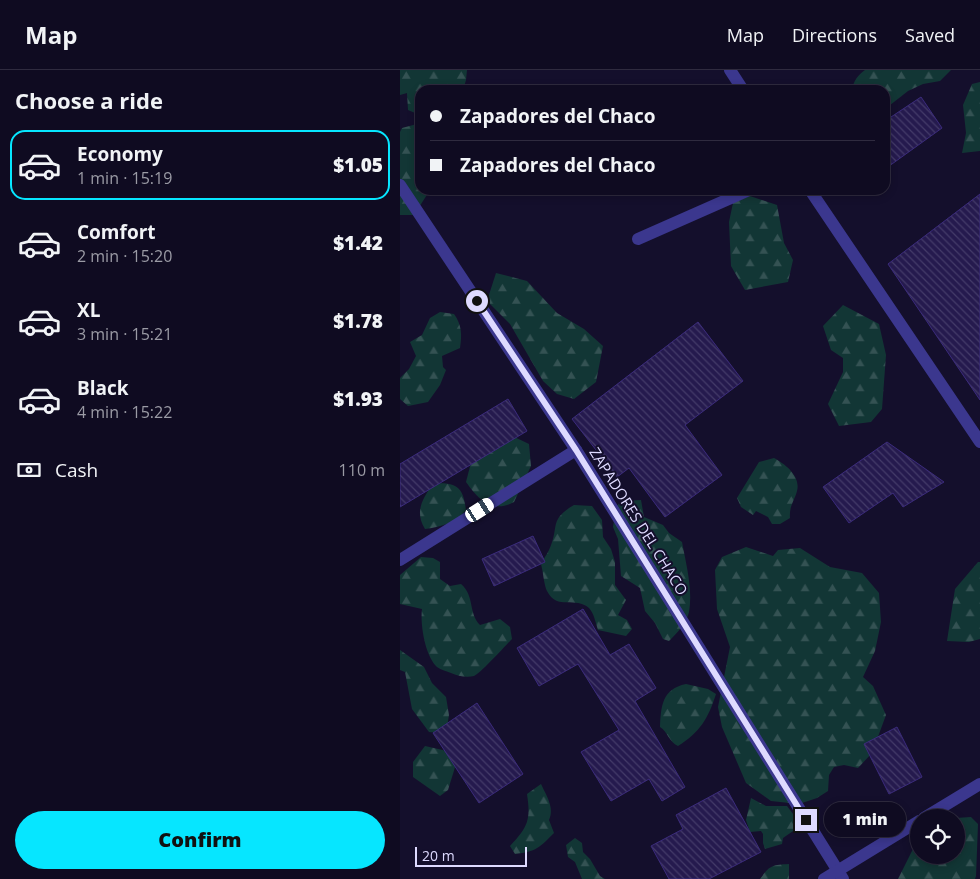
<!DOCTYPE html>
<meta charset="utf-8">
<style>
:root{--surface:#0f0b21;--page:#18142a;--text:#f1f3f6;--muted:#9b9ba5;--line:#2f2b3f;--accent:#06e6ff}
body{margin:0;font-family:"Open Sans",sans-serif;background:var(--page);color:var(--text);height:100vh;display:flex;flex-direction:column;font-size:19px;white-space:nowrap}
*{box-sizing:border-box;margin:0}
p{font-size:16px;color:var(--muted)}
.icon{flex:none;width:28px;height:28px;fill:none;stroke:currentColor;stroke-width:2;stroke-linecap:round;stroke-linejoin:round}
.map{position:relative;flex:1;overflow:hidden}
.side{display:flex;flex-direction:column;background:var(--surface);width:400px}
.side>*{flex:none}
.top-card{position:absolute;left:15px;top:15px;width:475px;height:110px;border-radius:15px;box-shadow:0 2px 8px #0003,0 0 0 1px var(--line);display:grid;align-content:center;height:110px;padding:0 15px;background:var(--surface)}
.fabs{position:absolute;left:510px;top:739px;display:grid;gap:10px}
.fabs a{display:grid;place-items:center;width:55px;height:55px;border-radius:50%;background:var(--surface);box-shadow:0 2px 8px #0003,0 0 0 1px var(--line);font-size:25px}
.scale{position:absolute;left:15px;bottom:12px;width:112px;box-sizing:border-box;padding-left:5px;border:2px solid #dedaff;border-top:0;font-size:14px;line-height:18px;white-space:nowrap;color:#dedaff;-webkit-text-stroke:4px #140f2c;paint-order:stroke}
.end{position:absolute;width:22px;height:22px;margin:-11px;border:6px solid #dedaff;background:#111;box-shadow:0 0 0 2px #111}
.from{border-radius:50%}
.bubble{position:absolute;height:35px;border-radius:18px;background:var(--surface);box-shadow:0 2px 8px #0003,0 0 0 1px var(--line);font-size:16px;font-weight:800;line-height:35px;text-align:center}
.car{position:absolute;width:15px;height:30px;margin:-15px -8px;border-radius:6px;box-shadow:0 0 4px 1px #0007;background:linear-gradient(#fff 24%,#345 0 40%,#fff 0 76%,#345 0 86%,#fff 0)}
.top-card b{display:flex;align-items:center;gap:18px;height:48px;font-size:19px}
.top-card b+b{border-top:1px solid var(--line)}
.top-card i{width:12px;height:12px;background:var(--text)}
ul{padding:0;list-style:none}
li{display:flex;align-items:center;gap:15px;height:70px;margin:0 10px 8px;padding:0 5px;border:2px solid transparent;border-radius:15px}
li div{flex:1}
li b{display:block;font-size:19px}
li em{font-style:normal;font-weight:800}
li.active{border-color:var(--accent)}
li>.icon{width:45px;height:45px;stroke-width:1.5}
h2{padding:0 15px;font-size:22px;line-height:60px}
.pay{display:flex;align-items:center;gap:12px;height:55px;padding:0 15px;font-size:19px}
.pay p{margin-inline-start:auto}
.action{display:flex;gap:10px;margin-top:auto;padding:10px 15px}
.action a{flex:1;height:58px;border-radius:30px;background:var(--accent);color:#111;font-size:20px;font-weight:800;line-height:58px;text-align:center}
header{display:flex;align-items:center;gap:30px;box-sizing:border-box;height:70px;padding:0 25px;background:var(--surface);border-bottom:1px solid var(--line)}
header strong{font-size:24px}
nav{display:flex;gap:28px;margin-inline-start:auto;font-size:18px}
main{display:flex;flex:1;min-height:0}
.map>svg:first-child{display:block}
.forest{fill:url(#forest-firs)}
.building{fill:url(#building-back-hatch);stroke:#3b2b7c}
.lines{fill:none;stroke-linecap:round;stroke-linejoin:round}
.lane{stroke:#3b378e;stroke-width:12}
.street{stroke:#3b378e;stroke-width:12}
.route{stroke:#dedaff;stroke-width:6}
.labels{text-anchor:middle;dominant-baseline:central;stroke-width:4;stroke-linejoin:round;paint-order:stroke}
.street-label{font-size:15px;fill:#dedaff;stroke:#140f2c}
</style>
<header>
<strong>Map</strong>
<nav><a>Map</a><a>Directions</a><a>Saved</a></nav>
</header>
<main>
<section class="side">
<h2>Choose a ride</h2>
<ul>
<li class="active"><svg class="icon" aria-label="car" viewBox="0 0 24 24"><path d="M5 17H2v-5l4-1 3-4h7l3 4 3 1v5h-3M9 17h6M6 11h13"/><circle cx="7" cy="17" r="2"/><circle cx="17" cy="17" r="2"/></svg><div><b>Economy</b><p>1 min · 15:19</p></div><em>$1.05</em></li>
<li><svg class="icon" aria-label="car" viewBox="0 0 24 24"><path d="M5 17H2v-5l4-1 3-4h7l3 4 3 1v5h-3M9 17h6M6 11h13"/><circle cx="7" cy="17" r="2"/><circle cx="17" cy="17" r="2"/></svg><div><b>Comfort</b><p>2 min · 15:20</p></div><em>$1.42</em></li>
<li><svg class="icon" aria-label="car" viewBox="0 0 24 24"><path d="M5 17H2v-5l4-1 3-4h7l3 4 3 1v5h-3M9 17h6M6 11h13"/><circle cx="7" cy="17" r="2"/><circle cx="17" cy="17" r="2"/></svg><div><b>XL</b><p>3 min · 15:21</p></div><em>$1.78</em></li>
<li><svg class="icon" aria-label="car" viewBox="0 0 24 24"><path d="M5 17H2v-5l4-1 3-4h7l3 4 3 1v5h-3M9 17h6M6 11h13"/><circle cx="7" cy="17" r="2"/><circle cx="17" cy="17" r="2"/></svg><div><b>Black</b><p>4 min · 15:22</p></div><em>$1.93</em></li>
</ul>
<div class="pay"><svg class="icon" aria-label="cash" viewBox="0 0 24 24"><path d="M3 7h18v10H3z"/><circle cx="12" cy="12" r="2"/></svg>Cash<p>110 m</p></div>
<div class="action"><a>Confirm</a></div>
</section>
<div class="map">
<svg width="580" height="809" viewBox="0 0 580 809">
<defs>
<pattern id="forest-firs" width="22" height="20" patternUnits="userSpaceOnUse" patternTransform="scale(1.25)"><rect width="22" height="20" fill="#123635"/><path d="M5 1l3.5 6h-7zM16 11l3.5 6h-7z" fill="#345253"/></pattern>
<pattern id="building-back-hatch" width="6" height="6" patternUnits="userSpaceOnUse" patternTransform="scale(1.25)"><rect width="6" height="6" fill="#251a4e"/><path d="M-1 5l2 2M0 0l6 6M5-1l2 2" fill="none" stroke="#443b69"/></pattern>
</defs>
<rect width="100%" height="100%" fill="#140f2c"/>
<g class="forest">
<path d="M0,0H67L66,10L63,20H20V45L8,40L7,23L0,25Z"/>
<path d="M465,0H551L540,11L523,14L508,21L485,39V20H453C452,12 459,4 465,0Z"/>
<path d="M580,12V81L562,83L566,63L563,35L572,14Z"/>
<path d="M17,54H20V120H30L14,145H0V62L2,58Z"/>
<path d="M350,126L377,135L384,173L393,190L388,212L345,220L331,196L329,152L333,133Z"/>
<path d="M96,203L127,211L157,243L184,259L203,276L196,312L174,329L157,324L143,311L110,254L87,231Z"/>
<path d="M443,235L479,254L486,285L482,339L471,352L439,356L428,334L443,302V288L431,280L423,256Z"/>
<path d="M40,242L54,244C62,255 62,265 60,278L42,286L43,297L46,300L40,315L28,332L8,336L0,329V308L9,299L16,286L10,272L22,265L30,248Z"/>
<path d="M108,364L129,374L131,396L114,432C92,444 78,429 66,412L73,385Z"/>
<path d="M374,388C385,394 401,406 397,421C394,432 389,436 390,448L380,454H372L368,447L356,441L353,445L341,437L337,428L359,392Z"/>
<path d="M33,413C56,413 63,415 66,440C56,453 40,457 25,459C14,441 23,429 33,413Z"/>
<path d="M241,430L244,447L263,455L269,463L282,472C286,494 293,519 289,542C286,554 277,563 269,571L263,569L255,553L245,541L240,518L221,506L218,469L213,457L216,437L221,431Z"/>
<path d="M174,435L192,436L202,450L203,467L211,479L215,492V515L226,530L218,545L227,550L232,559L226,566L198,560C196,554 194,543 189,538C176,526 157,541 147,521C144,515 143,501 141,494C143,489 147,485 149,480C160,457 148,450 174,435Z"/>
<path d="M346,477L373,486L378,480L400,478L430,497L462,503L479,523L481,552L475,581L463,607L473,616L486,645L472,683L458,698L444,695L434,697L429,705L428,721L417,728L399,734L371,731L346,713L322,657L318,637L330,577L317,539L315,500L322,487Z"/>
<path d="M21,487L33,488L40,492V509L50,516L61,514C75,526 68,543 80,555L100,549L110,557L112,569C106,575 80,604 74,606C66,608 58,606 51,603C47,601 41,600 37,597C25,586 20,554 22,539L0,534V505Z"/>
<path d="M578,492H580V569L569,572L547,571L555,519Z"/>
<path d="M0,580L24,597L32,613L46,627L49,645L47,657L39,663L29,662L12,639L5,602L0,600Z"/>
<path d="M286,614L308,619L316,624C308,649 300,662 278,676C269,672 268,662 260,657C261,636 262,619 286,614Z"/>
<path d="M25,676L47,681L56,694L48,720L40,726L13,707V692Z"/>
<path d="M141,714C146,725 155,738 149,750L154,763C140,777 136,782 115,784L110,776C128,757 131,750 127,724Z"/>
<path d="M351,728L366,736H387L396,748V759L383,768L382,774L365,779L363,773V764L361,761L350,762L346,750Z"/>
<path d="M571,747L578,754L576,806L575,809H498L513,779L519,774V785H556V748Z"/>
<path d="M175,768L182,773L183,782L190,789L200,806L205,809H182L175,792L168,787L166,775Z"/>
<path d="M389,794V809H360C370,795 372,795 389,794Z"/>
</g>
<g class="building">
<path d="M521,27L542,58L485,99V51Z"/>
<path d="M580,124V330L488,194Z"/>
<path d="M298,252L343,311L285,355L322,405L265,447L229,398L217,407L172,349Z"/>
<path d="M108,329L127,361L0,437V394Z"/>
<path d="M487,372L544,412L503,437L493,423L449,453L423,417Z"/>
<path d="M133,466L145,492L94,516L82,489Z"/>
<path d="M183,539L210,585L229,574L256,618L235,631L285,717L262,731L249,709L211,731L181,682L219,660L178,594L139,616L117,578Z"/>
<path d="M77,633L123,704L79,733L33,663Z"/>
<path d="M497,657L522,707L489,724L464,674Z"/>
<path d="M326,718L361,782L309,809H269L251,776L283,759L276,745Z"/>
</g>
<g class="lines">
<path class="lane" d="M238,169L349,120"/>
<g class="street">
<path d="M330,0L343,20"/>
<path d="M0,115L176,380L443,809"/>
<path d="M410,120L580,372"/>
<path d="M0,490L176,380"/>
<path d="M524,748L580,714"/>
<path d="M424,809L519,751"/>
</g>
</g>
<g class="lines">
<path class="route" d="M77,231L176,380L406,750"/>
</g>
<g class="labels">
<g class="street-label">
<text transform="translate(239 451) rotate(58)">ZAPADORES DEL CHACO</text>
</g>
</g>
</svg>
<div class="fabs">
<a><svg class="icon" aria-label="locate" viewBox="0 0 24 24"><circle cx="12" cy="12" r="6"/><path d="M12 2v4M12 18v4M2 12h4M18 12h4"/></svg></a>
</div>
<div class="scale">20 m</div>
<i class="end from" style="left:77px;top:231px"></i>
<i class="end" style="left:406px;top:750px"></i>
<div class="bubble" style="left:424px;top:732px;width:82px">1 min</div>
<i class="car" style="left:80px;top:440px;rotate:58deg"></i>
<div class="top-card">
<b><i class="from"></i>Zapadores del Chaco</b>
<b><i></i>Zapadores del Chaco</b>
</div>
</div>
</main>
